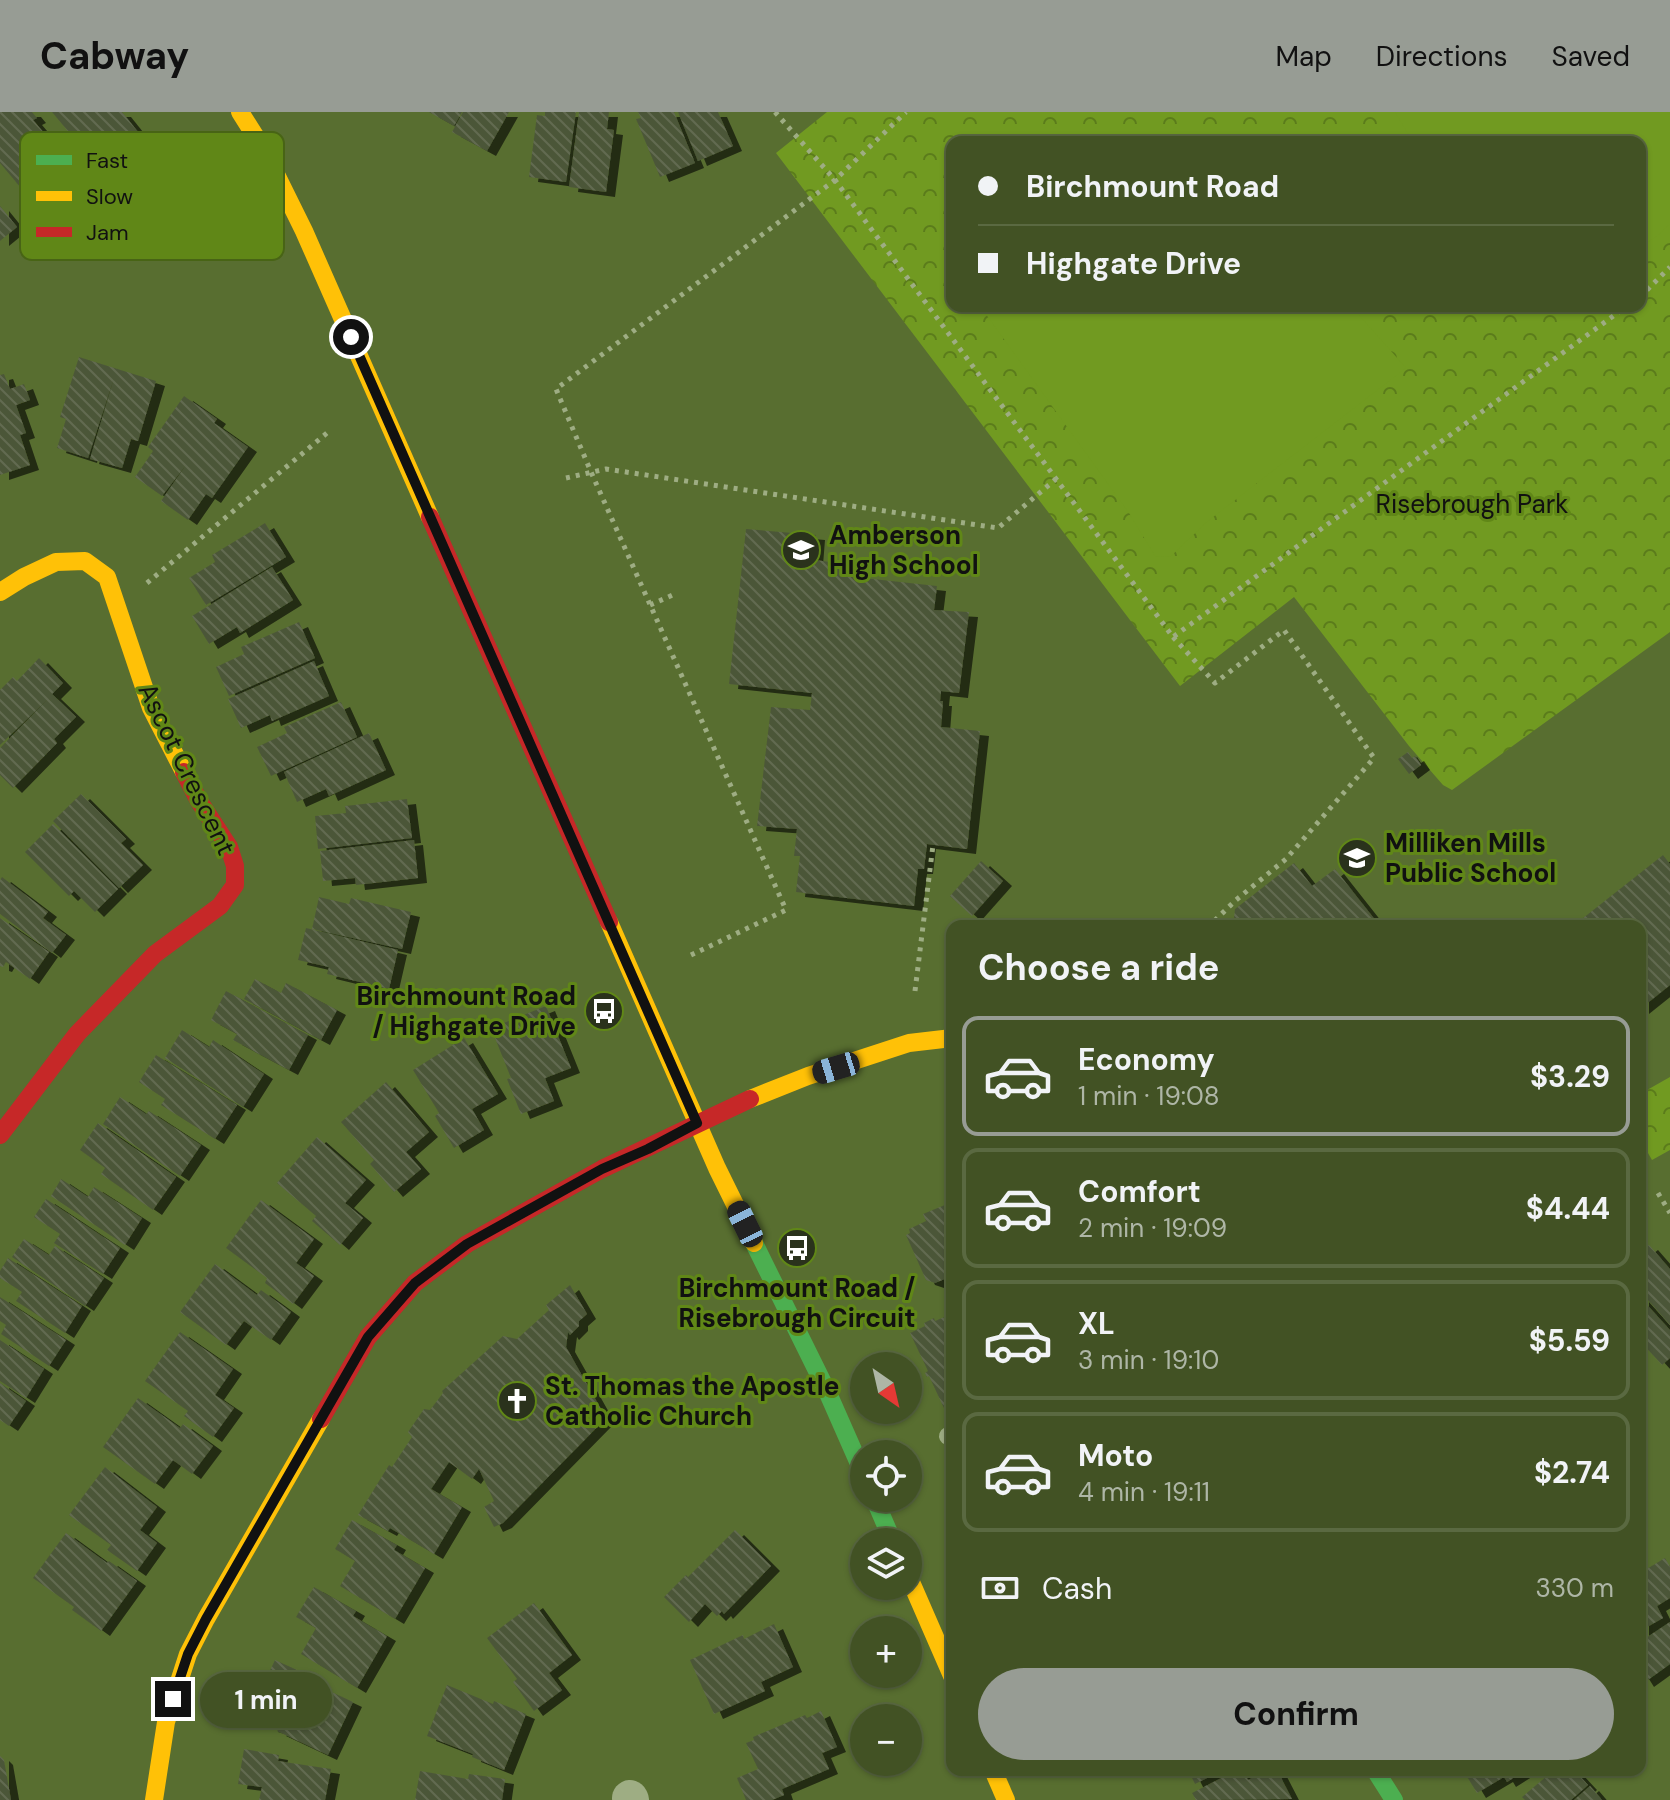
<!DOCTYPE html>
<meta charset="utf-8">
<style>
:root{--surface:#425224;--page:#49582c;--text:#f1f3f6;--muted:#aeb6a6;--line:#5a6941;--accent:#979c94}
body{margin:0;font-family:"DM Sans",sans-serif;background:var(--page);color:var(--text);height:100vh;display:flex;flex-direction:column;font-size:30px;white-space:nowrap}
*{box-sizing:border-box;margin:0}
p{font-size:26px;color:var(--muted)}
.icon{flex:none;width:44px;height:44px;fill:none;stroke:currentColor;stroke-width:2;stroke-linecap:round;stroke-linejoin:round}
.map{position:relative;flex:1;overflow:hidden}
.sheet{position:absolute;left:946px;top:808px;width:700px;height:856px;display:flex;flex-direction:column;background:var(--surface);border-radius:16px;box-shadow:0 2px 6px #0004,0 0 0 2px var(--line)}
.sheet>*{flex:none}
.guide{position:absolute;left:946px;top:24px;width:700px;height:176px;border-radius:16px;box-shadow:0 2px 6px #0004,0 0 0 2px var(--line);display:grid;align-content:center;height:176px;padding:0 32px;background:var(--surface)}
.needle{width:52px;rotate:146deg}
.controls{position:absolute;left:850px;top:1240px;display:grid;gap:16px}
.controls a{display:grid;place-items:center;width:72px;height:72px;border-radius:50%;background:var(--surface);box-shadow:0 2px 6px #0004,0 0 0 2px var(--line);font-size:40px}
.end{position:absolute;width:36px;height:36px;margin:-18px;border:10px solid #111;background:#fff;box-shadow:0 0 0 4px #fff}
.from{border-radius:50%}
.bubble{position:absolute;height:56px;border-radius:28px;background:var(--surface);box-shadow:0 2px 6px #0004,0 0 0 2px var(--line);font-size:26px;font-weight:700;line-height:56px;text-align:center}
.car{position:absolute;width:24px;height:48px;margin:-24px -12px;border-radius:10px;box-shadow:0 0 6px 2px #0007;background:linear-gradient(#222 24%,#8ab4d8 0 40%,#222 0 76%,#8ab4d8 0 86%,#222 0)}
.guide b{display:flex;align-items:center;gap:28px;height:76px;font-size:30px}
.guide b+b{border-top:2px solid var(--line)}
.guide i{width:20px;height:20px;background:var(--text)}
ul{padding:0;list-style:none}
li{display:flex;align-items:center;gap:24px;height:120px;margin:0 16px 12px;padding:0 16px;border:4px solid var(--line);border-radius:16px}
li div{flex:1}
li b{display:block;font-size:30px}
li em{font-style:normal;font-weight:700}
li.on{border-color:var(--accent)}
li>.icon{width:72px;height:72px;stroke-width:1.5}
h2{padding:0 32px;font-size:36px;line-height:96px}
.pay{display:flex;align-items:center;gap:20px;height:88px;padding:0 32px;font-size:30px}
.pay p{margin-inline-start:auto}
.cta{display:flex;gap:16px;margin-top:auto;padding:16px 32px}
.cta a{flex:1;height:92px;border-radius:48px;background:var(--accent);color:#111;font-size:32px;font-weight:700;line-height:92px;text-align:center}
header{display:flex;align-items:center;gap:48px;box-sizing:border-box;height:112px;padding:0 40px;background:var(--accent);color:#111}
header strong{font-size:38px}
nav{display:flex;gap:44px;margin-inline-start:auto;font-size:28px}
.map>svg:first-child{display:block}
.forest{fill:url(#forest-crowns);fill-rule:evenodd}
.pitch{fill:#719a21}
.building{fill:url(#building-back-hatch);filter:url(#shadow)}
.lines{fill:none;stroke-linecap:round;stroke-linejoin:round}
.path{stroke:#9ead83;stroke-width:5;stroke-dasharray:4 6;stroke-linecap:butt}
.lane{stroke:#9ead83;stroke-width:18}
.street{stroke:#9ead83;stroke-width:36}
.fast{stroke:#4caf50;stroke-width:18}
.slow{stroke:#ffc107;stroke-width:18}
.jam{stroke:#c62828;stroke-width:18}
.route{stroke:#111;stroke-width:10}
.labels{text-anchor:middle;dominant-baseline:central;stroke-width:6;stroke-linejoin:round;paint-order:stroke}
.park-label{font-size:26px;fill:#111;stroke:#608717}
.poi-label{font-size:26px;font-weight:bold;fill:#111;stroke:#608717;text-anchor:start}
.street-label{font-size:26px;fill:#111;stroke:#608717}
.key{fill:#608717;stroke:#486415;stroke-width:2}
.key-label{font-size:22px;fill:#111}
</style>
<header>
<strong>Cabway</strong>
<nav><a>Map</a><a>Directions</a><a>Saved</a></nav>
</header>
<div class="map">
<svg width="1670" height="1688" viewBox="0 0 1670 1688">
<defs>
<pattern id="forest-crowns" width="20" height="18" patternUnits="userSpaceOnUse" patternTransform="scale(2)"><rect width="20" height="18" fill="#719a21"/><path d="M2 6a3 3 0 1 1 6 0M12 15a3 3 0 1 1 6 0" fill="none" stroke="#5b7c1b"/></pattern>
<pattern id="building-back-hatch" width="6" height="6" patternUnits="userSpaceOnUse" patternTransform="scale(2)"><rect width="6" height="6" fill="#4c5737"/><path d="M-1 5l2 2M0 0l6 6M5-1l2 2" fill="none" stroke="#626a51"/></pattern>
<filter id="shadow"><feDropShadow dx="9" dy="5" stdDeviation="0" flood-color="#0009"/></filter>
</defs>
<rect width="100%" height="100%" fill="#586e30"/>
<g class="forest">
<path d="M827,0H1670V520L1452,678L1443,673L1409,634L1294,485L1180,574L776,41ZM952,30H1640V194H952Z"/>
<path d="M1670,965V1038L1652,1048L1640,1027V982Z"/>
</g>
<g class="pitch">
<path d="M1395,0H1670V112L1657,124L1640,135V30H1413Z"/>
<path d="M980,194H1351L1406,256L1208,409L1170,445L1155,444L1129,401Z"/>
</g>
<g class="building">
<path d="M0,0H32L37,6L33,8L66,47L26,82L0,51Z"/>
<path d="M52,0H122L142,25L101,59Z"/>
<path d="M429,0H462L454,14Z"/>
<path d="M463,0H509L487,39L452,20Z"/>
<path d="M545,0H576L566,70L529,65L537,3L545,4Z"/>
<path d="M579,0H609L607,17L614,18L606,80L569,75Z"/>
<path d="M638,0H674L695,51L660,65L636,7L641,6Z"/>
<path d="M678,0H718L733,34L698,49Z"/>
<path d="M0,94L17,115L0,129Z"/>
<path d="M79,245L156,269L138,329L131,327L122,356L90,347L114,266L88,346L57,336L66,307L60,305Z"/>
<path d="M4,262L10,277L24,272L30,288L16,293L26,321L20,323L30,353L0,363V263Z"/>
<path d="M184,284L217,307L214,311L248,335L212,386L206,382L188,408L161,389L186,353L162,384L135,365L153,339L148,335Z"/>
<path d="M265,411L286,445L206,493L189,466L215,450L212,443Z"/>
<path d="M746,417L816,423L814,448L847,452L846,464L937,474L934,498L969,500L959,581L941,579L940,589H943L941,615L980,619L967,737L927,732L924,757H918L914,794L796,780L800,744H794L797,717L757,714L771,595L810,598L812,581L729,572Z"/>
<path d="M272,455L293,488L240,521L237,515L209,532L192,504Z"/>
<path d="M299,510L315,546L229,584L216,555L244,542L241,535Z"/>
<path d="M39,546L63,571L52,582L76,605L54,627L57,631L13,676L0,663V636L47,588L0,633V578L13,565L17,569Z"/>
<path d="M314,549L329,584L272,609L270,603L241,616L228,587Z"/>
<path d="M341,590L357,625L271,664L257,635L287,621L284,615Z"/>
<path d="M369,621L386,658L329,684L326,677L297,690L284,660Z"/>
<path d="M1408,640L1412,646L1415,644L1421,653L1409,662L1398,647Z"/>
<path d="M81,682L126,727L121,731L143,753L119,776L53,709Z"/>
<path d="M407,687L412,726L318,737L315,704L346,701L345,694Z"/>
<path d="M53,712L118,777L95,800L74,779L69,784L25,740Z"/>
<path d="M414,728L418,766L356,773L355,766L323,769L320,739Z"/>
<path d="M1663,743L1670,752V873L1640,897V814H1573Z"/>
<path d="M981,749L1003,769L972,804L950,784Z"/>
<path d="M1294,751L1312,774L1335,757L1380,814H1233L1235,797Z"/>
<path d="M2,765L48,800L43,806L66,823L52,841L0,802V768Z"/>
<path d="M319,785L349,792L351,786L411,800L402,837L312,817Z"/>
<path d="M0,806L49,840L30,867L6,850L3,855L0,854Z"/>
<path d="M306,816L398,838L389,877L327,862L329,855L298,848Z"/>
<path d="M255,867L281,881L286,871L337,898L321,928L244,887Z"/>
<path d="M226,879L308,923L289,958L233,928L237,922L211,908Z"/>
<path d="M546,894L571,956L545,966L554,989L521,1002L507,967L511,966L491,916Z"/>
<path d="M182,918L209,935L213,928L264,962L243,995L165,946Z"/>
<path d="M464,926L498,982L472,997L484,1018L454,1036L435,1004L439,1001L413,958Z"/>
<path d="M156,943L237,993L215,1027L161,993L165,987L139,970Z"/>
<path d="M386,970L429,1020L406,1040L421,1057L394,1080L370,1052L374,1048L341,1010Z"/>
<path d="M120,985L146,1002L149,999L201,1033L180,1064L103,1012Z"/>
<path d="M98,1011L176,1065L153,1098L101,1062L105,1056L80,1038Z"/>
<path d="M317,1025L366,1068L345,1091L363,1106L340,1133L312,1109L316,1104L277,1071Z"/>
<path d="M61,1067L88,1085L94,1075L142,1106L125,1133L51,1084Z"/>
<path d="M46,1087L120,1136L103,1162L54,1131L60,1122L34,1105Z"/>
<path d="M261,1088L314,1127L296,1151L314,1164L293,1192L265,1171L267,1166L226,1136Z"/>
<path d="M952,1090V1164L935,1171L926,1168L906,1123L910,1121L909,1117L926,1109L923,1102Z"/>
<path d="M24,1127L49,1143L55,1134L104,1166L85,1194L12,1145Z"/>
<path d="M1649,1133L1670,1157V1213L1640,1179V1140Z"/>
<path d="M8,1146L82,1194L65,1221L16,1189L22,1180L0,1166V1159Z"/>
<path d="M215,1152L257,1183L261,1178L291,1200L271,1228L244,1209L226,1233L180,1200Z"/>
<path d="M570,1173L587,1202L579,1209V1214L570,1223L568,1220L566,1235L606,1306L503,1411L494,1415L484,1395L494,1389L479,1357L472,1367L449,1350L431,1377L462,1395L434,1442L390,1416L388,1419L358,1403L389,1353L392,1355L412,1325L408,1320L424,1297L430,1298L443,1281L442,1279L503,1224L517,1227L549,1198L546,1193Z"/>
<path d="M0,1185L66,1228L49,1254L1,1222L6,1213L0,1209Z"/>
<path d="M1640,1185L1670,1218V1246L1662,1253L1640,1229Z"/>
<path d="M952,1199V1308L950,1309L929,1264L927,1265L925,1261L928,1259L910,1221L925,1214L924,1211L934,1206L935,1209L949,1203L948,1200Z"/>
<path d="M180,1220L233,1257L215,1283L234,1296L213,1325L184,1304L188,1299L145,1269Z"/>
<path d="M0,1228L44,1257L26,1286L0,1269Z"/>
<path d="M0,1271L26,1289L9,1314L0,1308Z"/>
<path d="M138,1286L180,1316L183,1312L213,1334L192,1362L173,1348L155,1372L103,1335Z"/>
<path d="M105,1355L157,1395L140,1418L157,1431L137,1459L107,1438L111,1433L69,1403Z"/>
<path d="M352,1408L397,1433L394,1438L425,1456L395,1507L340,1474L355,1449L335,1437Z"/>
<path d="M735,1418L771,1454L724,1502L722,1499L717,1504L705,1492L689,1510L664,1485L686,1463L688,1465Z"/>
<path d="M66,1421L107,1451L109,1449L137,1469L101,1519L72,1498L74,1495L33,1466Z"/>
<path d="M1665,1446L1670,1455V1486L1657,1494L1663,1506L1640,1519V1461Z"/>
<path d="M314,1475L356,1499L353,1504L387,1524L357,1576L301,1542L316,1516L296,1505Z"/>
<path d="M534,1491L572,1543L549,1561L562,1578L534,1599L513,1570L517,1567L487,1526Z"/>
<path d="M1670,1510V1552L1645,1570L1640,1562V1530Z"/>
<path d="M774,1512L793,1555L761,1570L765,1579L714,1602L690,1548L743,1523L744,1527Z"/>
<path d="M275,1548L306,1562L304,1567L353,1590L328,1643L277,1619L278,1618L269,1615L281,1589L260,1579Z"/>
<path d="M447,1573L493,1592L494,1589L526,1602L504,1658L472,1645L473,1642L427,1624Z"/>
<path d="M821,1599L837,1635L822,1641L829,1657L782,1677L784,1683L772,1688H746L737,1666L758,1657L746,1631L754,1628L753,1625L805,1603L807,1606Z"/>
<path d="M244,1637L279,1643L278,1649L331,1657L325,1688H259L262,1675L238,1672Z"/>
<path d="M0,1644L4,1648L11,1688H0Z"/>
<path d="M1188,1658H1223L1195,1672Z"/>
<path d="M1237,1658H1243L1248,1668L1267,1658H1277L1292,1687L1196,1688L1192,1681Z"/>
<path d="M1463,1658H1526L1507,1670L1504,1665L1477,1681Z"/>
<path d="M1554,1658H1574L1588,1673L1571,1688H1525L1522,1685Z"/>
<path d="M420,1659L468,1667L469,1662L505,1667L502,1688H415Z"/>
<path d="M1590,1674L1602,1688H1574Z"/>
</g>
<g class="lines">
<g class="path">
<path d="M775,0L835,68L1173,525L1627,194"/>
<path d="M1640,185L1670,155"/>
<path d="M566,366L606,357L998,416L1056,367"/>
<path d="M147,471L327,321"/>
<path d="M650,493L675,482"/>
<path d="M1173,525L1215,571L1284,518L1374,646L1286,747L1236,788L1209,814"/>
<path d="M691,843L786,798L591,360L556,277L835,68L906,0"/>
<path d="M915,879L933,733"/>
<path d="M1658,1081L1670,1101"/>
</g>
<path class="lane" d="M948,1324L952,1322"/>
<path class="street" d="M630,1686L631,1688"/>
<g class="fast">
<path d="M754,1131L827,1279L864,1363"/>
<path d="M874,1386L893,1430"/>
<path d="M1375,1658L1394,1688"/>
</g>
<g class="slow">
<path d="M240,0L264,38L304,119L430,405"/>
<path d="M0,480L24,465L56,450L85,449L107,465L151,596L184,660"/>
<path d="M609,810L717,1056L754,1131"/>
<path d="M750,987L808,964L909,931L952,926"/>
<path d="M908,1463L952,1564"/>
<path d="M993,1658L1006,1688"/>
<path d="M154,1688L166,1610L188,1542L206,1507L321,1307"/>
</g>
<g class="jam">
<path d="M430,405L609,810"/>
<path d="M0,1023L77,922L155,842L220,794L235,773V754L229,735L199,689L184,660"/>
<path d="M321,1307L368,1225L415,1171L467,1132L602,1057L750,987"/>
</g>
</g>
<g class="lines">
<path class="route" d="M173,1587L188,1542L206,1507L368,1225L415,1171L467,1132L602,1057L648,1037L697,1011L351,225"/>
</g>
<defs>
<symbol id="school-disc" viewBox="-11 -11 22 22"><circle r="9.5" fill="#2a321c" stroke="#608717"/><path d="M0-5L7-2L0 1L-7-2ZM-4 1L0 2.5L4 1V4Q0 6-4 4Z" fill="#fff"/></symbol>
<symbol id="bus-disc" viewBox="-11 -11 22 22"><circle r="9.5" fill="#2a321c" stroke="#608717"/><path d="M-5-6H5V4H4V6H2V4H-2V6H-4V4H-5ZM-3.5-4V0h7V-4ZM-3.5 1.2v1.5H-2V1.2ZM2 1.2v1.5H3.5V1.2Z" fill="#fff"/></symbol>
<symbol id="church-disc" viewBox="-11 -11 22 22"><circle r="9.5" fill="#2a321c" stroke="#608717"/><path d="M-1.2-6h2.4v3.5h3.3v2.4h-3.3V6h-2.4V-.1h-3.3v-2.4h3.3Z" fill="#fff"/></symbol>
</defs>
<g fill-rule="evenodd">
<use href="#school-disc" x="779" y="416" width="44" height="44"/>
<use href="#school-disc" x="1335" y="724" width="44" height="44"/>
<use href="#bus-disc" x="582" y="877" width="44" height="44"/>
<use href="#bus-disc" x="775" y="1114" width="44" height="44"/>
<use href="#church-disc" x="495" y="1267" width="44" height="44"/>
</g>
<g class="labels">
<g class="park-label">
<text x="1472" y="392">Risebrough Park</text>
</g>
<g class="poi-label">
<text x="829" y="423">Amberson<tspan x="829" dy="30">High School</tspan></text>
<text x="1385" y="731">Milliken Mills<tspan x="1385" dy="30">Public School</tspan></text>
<text x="576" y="884" text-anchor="end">Birchmount Road<tspan x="576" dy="30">/ Highgate Drive</tspan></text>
<text x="797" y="1176" text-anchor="middle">Birchmount Road /<tspan x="797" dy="30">Risebrough Circuit</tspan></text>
<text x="545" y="1274">St. Thomas the Apostle<tspan x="545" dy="30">Catholic Church</tspan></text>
</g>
<g class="street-label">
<text transform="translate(187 657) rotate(64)">Ascot Crescent</text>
</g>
</g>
<rect x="20" y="20" width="264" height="128" rx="12" class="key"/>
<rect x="36" y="43" width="36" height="10" fill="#4caf50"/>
<rect x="36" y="79" width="36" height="10" fill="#ffc107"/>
<rect x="36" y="115" width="36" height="10" fill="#c62828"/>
<g class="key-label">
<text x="86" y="56">Fast</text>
<text x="86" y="92">Slow</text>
<text x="86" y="128">Jam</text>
</g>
</svg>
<div class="controls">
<a><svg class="needle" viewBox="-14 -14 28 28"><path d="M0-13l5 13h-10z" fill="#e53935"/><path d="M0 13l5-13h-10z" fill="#aeb6a6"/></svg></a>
<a><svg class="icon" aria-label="locate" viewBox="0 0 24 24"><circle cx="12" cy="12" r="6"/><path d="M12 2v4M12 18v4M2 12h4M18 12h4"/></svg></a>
<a><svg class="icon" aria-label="layers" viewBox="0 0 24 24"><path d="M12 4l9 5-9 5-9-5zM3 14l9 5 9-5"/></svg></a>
<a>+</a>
<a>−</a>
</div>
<i class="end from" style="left:351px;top:225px"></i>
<i class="end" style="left:173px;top:1587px"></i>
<div class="bubble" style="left:200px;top:1560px;width:132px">1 min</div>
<i class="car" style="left:836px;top:956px;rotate:253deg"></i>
<i class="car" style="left:745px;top:1112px;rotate:334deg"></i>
<div class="guide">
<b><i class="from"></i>Birchmount Road</b>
<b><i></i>Highgate Drive</b>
</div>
<section class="sheet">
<h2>Choose a ride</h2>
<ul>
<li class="on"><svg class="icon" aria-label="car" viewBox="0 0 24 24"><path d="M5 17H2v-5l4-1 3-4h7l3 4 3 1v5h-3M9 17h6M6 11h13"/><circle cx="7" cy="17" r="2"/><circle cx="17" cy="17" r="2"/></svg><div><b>Economy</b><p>1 min · 19:08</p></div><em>$3.29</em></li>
<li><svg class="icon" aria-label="car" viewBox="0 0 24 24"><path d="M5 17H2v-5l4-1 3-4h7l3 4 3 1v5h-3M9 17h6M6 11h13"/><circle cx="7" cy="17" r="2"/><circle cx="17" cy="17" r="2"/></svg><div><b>Comfort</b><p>2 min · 19:09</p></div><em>$4.44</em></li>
<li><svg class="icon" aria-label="car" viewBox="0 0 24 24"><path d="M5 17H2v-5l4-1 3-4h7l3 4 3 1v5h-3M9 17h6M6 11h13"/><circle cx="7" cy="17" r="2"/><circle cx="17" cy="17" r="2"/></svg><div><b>XL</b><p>3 min · 19:10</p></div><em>$5.59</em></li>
<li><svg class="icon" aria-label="car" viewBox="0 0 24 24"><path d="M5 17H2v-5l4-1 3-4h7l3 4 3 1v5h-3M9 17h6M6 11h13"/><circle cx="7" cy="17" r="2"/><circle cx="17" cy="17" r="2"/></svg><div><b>Moto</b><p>4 min · 19:11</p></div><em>$2.74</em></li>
</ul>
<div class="pay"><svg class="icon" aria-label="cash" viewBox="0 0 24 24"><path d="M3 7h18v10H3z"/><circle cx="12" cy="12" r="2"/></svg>Cash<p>330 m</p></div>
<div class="cta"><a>Confirm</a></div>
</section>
</div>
